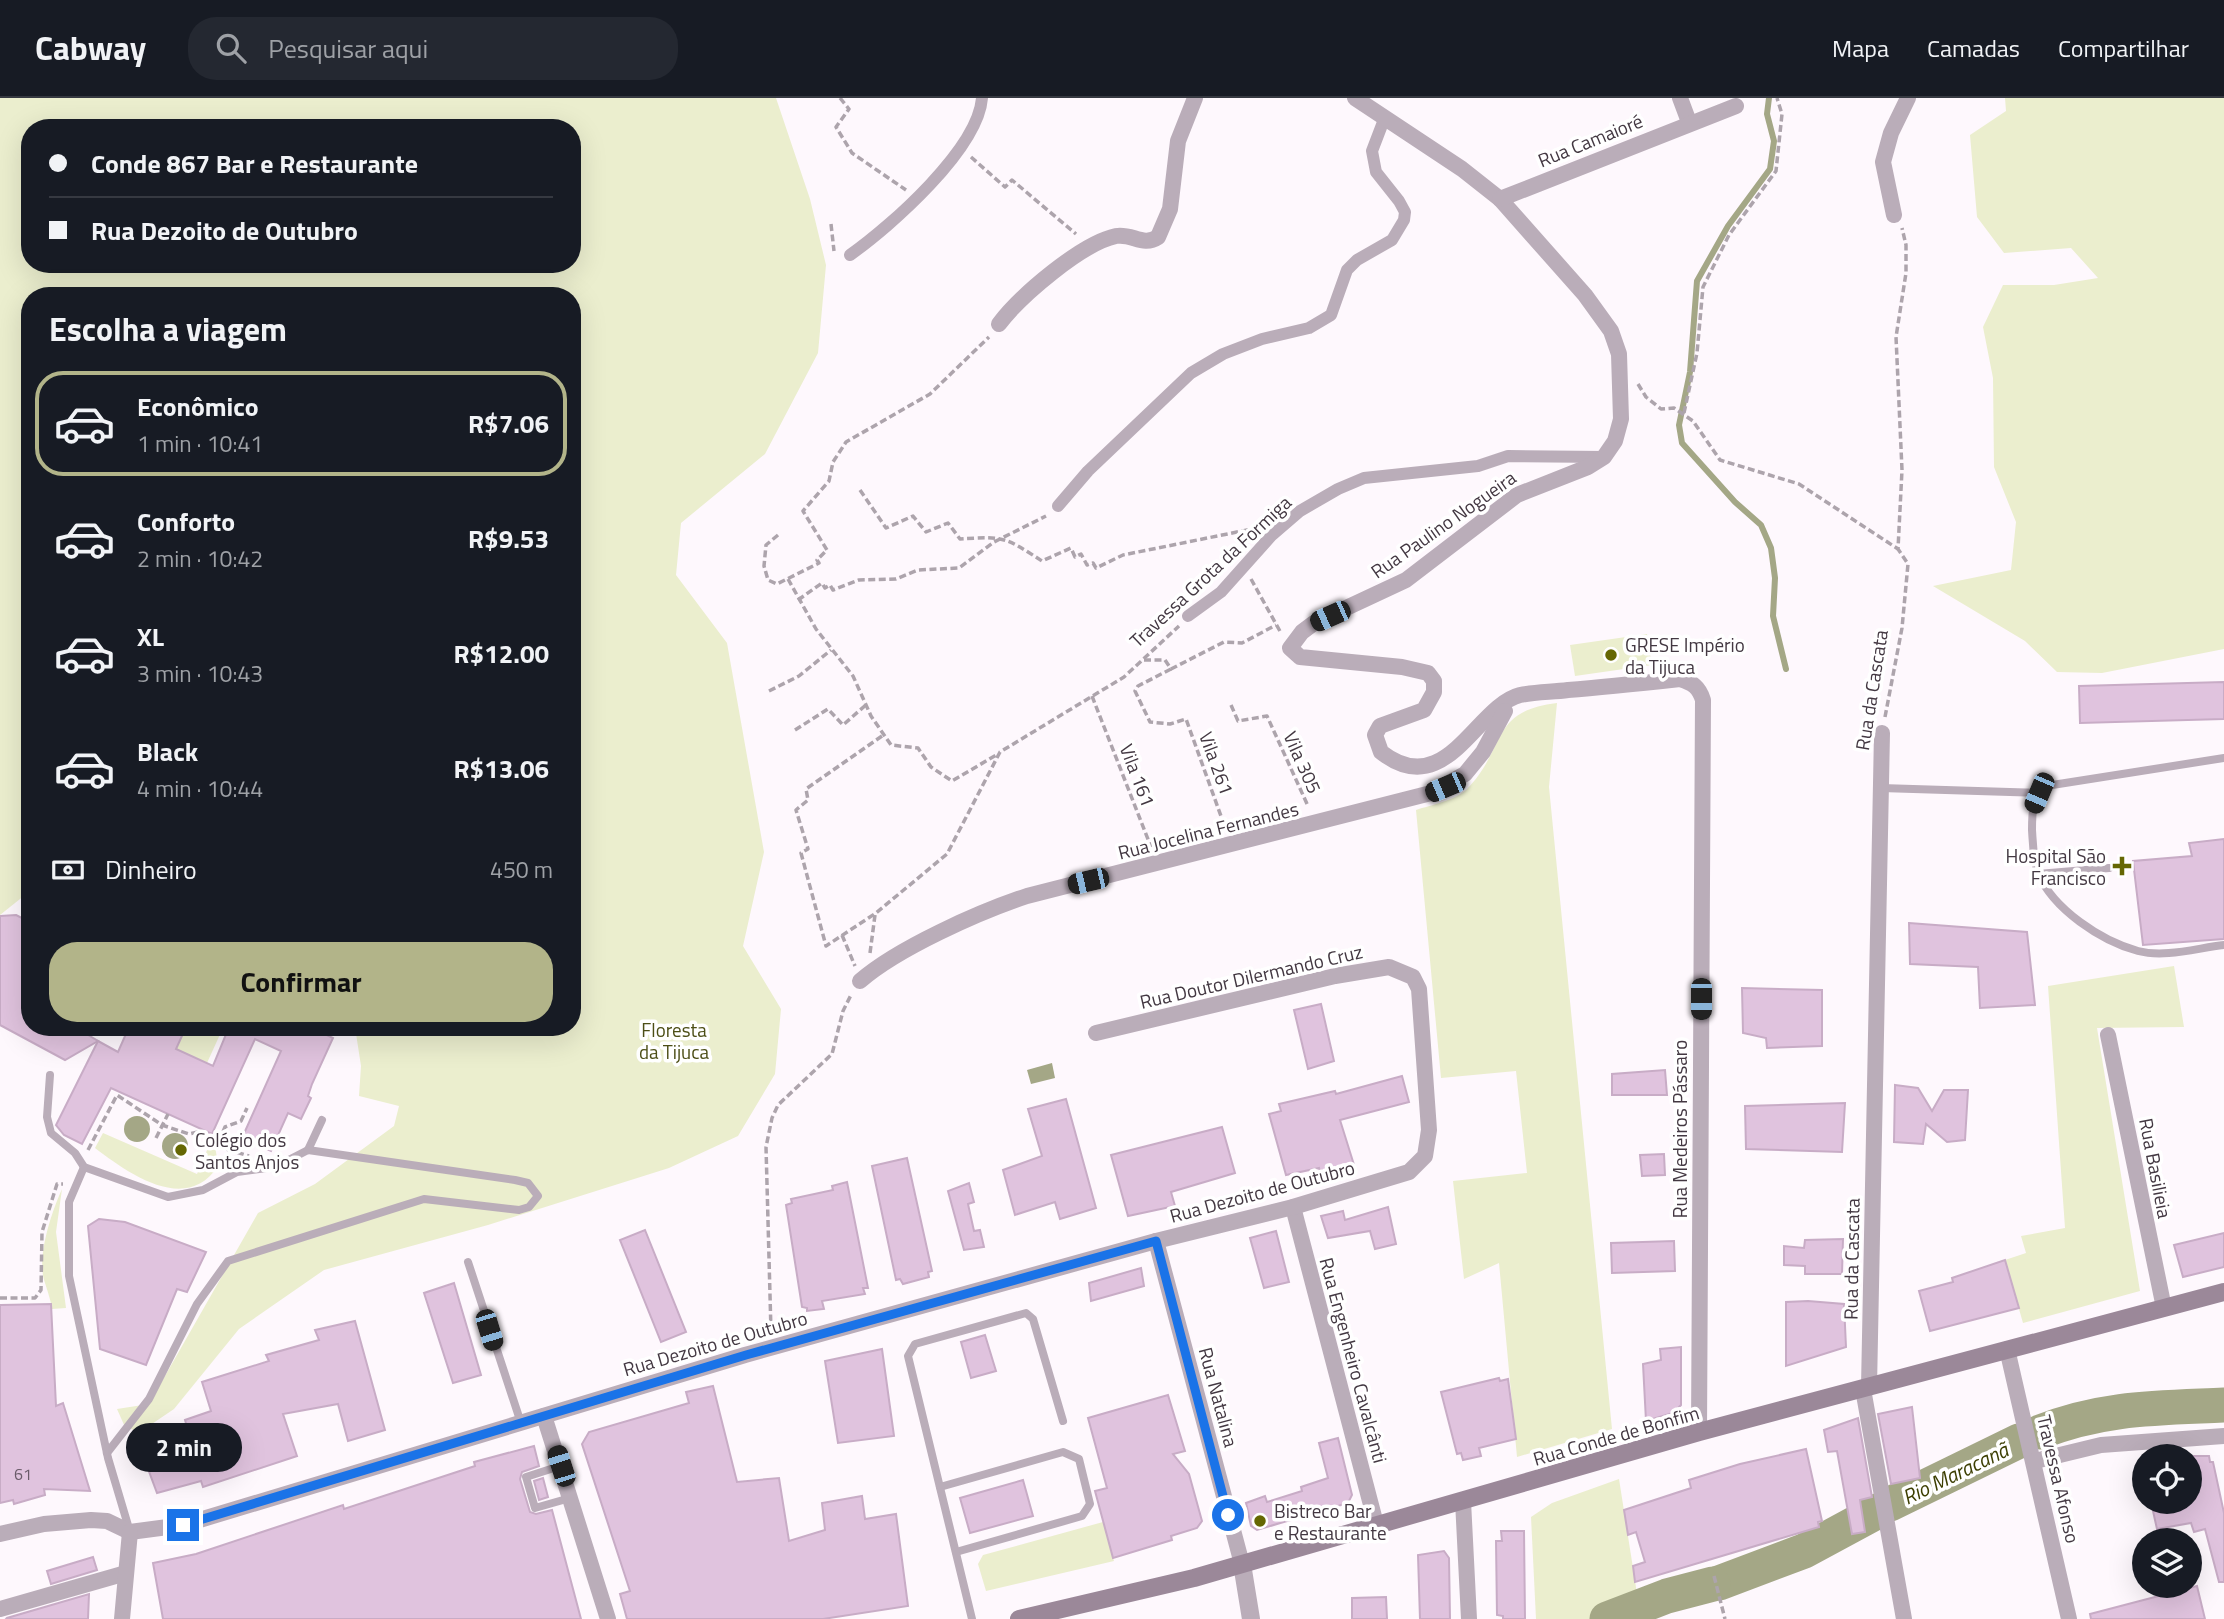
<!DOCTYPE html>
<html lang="pt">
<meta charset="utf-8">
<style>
:root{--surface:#171b24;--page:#242831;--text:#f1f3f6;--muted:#9ea1a6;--line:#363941;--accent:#b2b489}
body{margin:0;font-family:"Titillium Web",sans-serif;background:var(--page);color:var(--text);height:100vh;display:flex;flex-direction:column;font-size:26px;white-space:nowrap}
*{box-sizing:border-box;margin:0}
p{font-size:23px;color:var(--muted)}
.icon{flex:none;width:38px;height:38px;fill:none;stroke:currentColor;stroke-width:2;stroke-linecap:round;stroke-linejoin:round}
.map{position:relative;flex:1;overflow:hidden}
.side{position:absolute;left:21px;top:189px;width:560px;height:749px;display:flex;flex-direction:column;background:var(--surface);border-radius:28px;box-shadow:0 7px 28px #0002}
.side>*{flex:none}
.top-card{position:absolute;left:21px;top:21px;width:560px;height:154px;border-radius:28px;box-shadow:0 7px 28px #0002;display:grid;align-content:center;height:154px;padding:0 28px;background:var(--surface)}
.fabs{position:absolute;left:2132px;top:1346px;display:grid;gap:14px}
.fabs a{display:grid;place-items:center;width:70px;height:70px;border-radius:50%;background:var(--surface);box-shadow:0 7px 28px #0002;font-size:35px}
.end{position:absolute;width:32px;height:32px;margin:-16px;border:9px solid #1a73e8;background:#fff;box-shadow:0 0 0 4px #fff}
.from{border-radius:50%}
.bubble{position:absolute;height:49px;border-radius:24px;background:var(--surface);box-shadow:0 7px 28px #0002;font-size:23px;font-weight:700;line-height:49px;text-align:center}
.car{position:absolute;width:21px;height:42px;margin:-21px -10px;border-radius:9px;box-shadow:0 0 5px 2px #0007;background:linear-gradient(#222 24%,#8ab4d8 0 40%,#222 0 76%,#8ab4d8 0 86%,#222 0)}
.top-card b{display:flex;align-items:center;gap:24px;height:66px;font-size:26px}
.top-card b+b{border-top:2px solid var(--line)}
.top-card i{width:18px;height:18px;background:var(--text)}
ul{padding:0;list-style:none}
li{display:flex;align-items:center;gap:21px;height:105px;margin:0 14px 10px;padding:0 14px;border:4px solid transparent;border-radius:28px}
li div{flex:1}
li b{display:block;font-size:26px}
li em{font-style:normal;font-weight:700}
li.active{border-color:var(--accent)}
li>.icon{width:63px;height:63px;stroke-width:1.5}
h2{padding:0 28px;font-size:32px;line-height:84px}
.pay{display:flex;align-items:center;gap:18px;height:77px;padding:0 28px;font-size:26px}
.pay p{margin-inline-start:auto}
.action{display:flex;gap:14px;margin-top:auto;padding:14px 28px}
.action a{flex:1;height:80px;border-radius:28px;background:var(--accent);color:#111;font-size:28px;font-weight:700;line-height:80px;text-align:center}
header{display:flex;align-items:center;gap:42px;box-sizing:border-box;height:98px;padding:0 35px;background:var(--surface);border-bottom:2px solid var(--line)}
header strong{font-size:33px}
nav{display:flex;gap:38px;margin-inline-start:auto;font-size:24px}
.search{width:490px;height:63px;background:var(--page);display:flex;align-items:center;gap:18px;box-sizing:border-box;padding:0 24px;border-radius:28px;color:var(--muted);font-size:26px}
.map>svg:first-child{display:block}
.green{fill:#ebeece;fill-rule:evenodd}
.water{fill:#a4a786}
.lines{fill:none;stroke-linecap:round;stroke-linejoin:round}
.stream{stroke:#a4a786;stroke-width:6}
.river{stroke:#a4a786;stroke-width:35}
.building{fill:#e0c3de;stroke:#c8acc6;stroke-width:2}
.path{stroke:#ada4ac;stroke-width:3.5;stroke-dasharray:7 3.5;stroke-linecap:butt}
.service{stroke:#baadb9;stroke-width:8}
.pedestrian{stroke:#baadb9;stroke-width:12}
.minor{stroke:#baadb9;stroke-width:16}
.tertiary{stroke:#baadb9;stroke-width:18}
.secondary{stroke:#9b8899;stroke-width:18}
.route{stroke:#1a73e8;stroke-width:9}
.poi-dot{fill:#656703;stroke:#fff;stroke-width:2.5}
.labels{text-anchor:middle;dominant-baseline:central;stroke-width:7;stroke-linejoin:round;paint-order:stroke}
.number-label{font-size:16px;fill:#6a5b69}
.street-label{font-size:19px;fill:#433842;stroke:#fff}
.poi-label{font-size:19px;fill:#433842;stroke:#fff;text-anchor:start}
.park-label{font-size:19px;fill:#4c4e16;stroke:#fff}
.water-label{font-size:21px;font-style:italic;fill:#3d3f03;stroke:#fff}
</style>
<header>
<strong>Cabway</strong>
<div class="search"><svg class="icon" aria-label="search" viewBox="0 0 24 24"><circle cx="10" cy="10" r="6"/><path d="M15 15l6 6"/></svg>Pesquisar aqui</div>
<nav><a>Mapa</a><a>Camadas</a><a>Compartilhar</a></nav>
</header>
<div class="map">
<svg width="2224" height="1521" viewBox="0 0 2224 1521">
<rect width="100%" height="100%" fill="#fef8fd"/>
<g class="green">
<path d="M0,0H776L810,101L826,167L818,255L765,356L681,425L676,477L727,545L764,754L743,848L781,911L775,976L738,1038L669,1070L488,1127L324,1172L239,1231L174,1311L140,1334L125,1329L117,1311L149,1306L258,1115L315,1086L394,1028L399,1008L359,998L361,968L355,929H572V198H30V793L0,817ZM30,30H572V166H30Z"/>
<path d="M2005,0H2224V551L2102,575L2057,574L2025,543L1933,488L2011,472L2016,424L1994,369L1993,280L1983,229L2003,187H2054L2098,180L2071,150L2004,155L1977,119L1970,37L2006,13Z"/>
<path d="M1647,536L1652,567L1575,578L1570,547Z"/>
<path d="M1557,605L1549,689L1612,1331L1517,1359L1499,1165L1464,1181L1453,1083L1527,1075L1516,973L1441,980L1416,712C1431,707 1456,702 1467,691C1507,650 1489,613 1557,605Z"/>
<path d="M2174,868L2184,929L2097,930L2140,1193L2023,1225L2005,1162L2026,1155L2021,1138L2065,1130L2048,888Z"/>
<path d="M186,929L222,932L207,965L176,951Z"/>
<path d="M103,1035L197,1076L210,1045L215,1047L218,1068C186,1117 128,1075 95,1050Z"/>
<path d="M62,1091L56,1134L66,1210L52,1211C51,1203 47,1191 44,1182C37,1157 52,1113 62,1091Z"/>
<path d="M1619,1381L1641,1521H1536L1531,1419L1552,1405Z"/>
<path d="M1103,1424L1114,1463L986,1493L978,1466L983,1457Z"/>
</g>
<g class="water">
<path d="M1052,965L1055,980L1031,986L1027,972Z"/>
<circle cx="137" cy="1031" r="13"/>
<circle cx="175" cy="1048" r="13"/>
</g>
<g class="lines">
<path class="stream" d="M1769,0L1767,16L1774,43L1770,71L1728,128L1697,183L1690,274L1679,327L1682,345L1735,404L1761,427L1771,450L1775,480L1773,518L1786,571"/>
<g class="river">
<path d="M2040,1334C2104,1309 2157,1310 2224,1307"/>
<path d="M1890,1406L2019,1343"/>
<path d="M1719,1485L1804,1453L1880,1412"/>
<path d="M1607,1521L1667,1498L1713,1486"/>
</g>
</g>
<g class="building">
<path d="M2224,584V621L2080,625L2079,588Z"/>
<path d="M2224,741V841L2143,847L2133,763L2192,758L2189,745Z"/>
<path d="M16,817L30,824V929H75L98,943L65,962L0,927V818Z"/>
<path d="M1909,825L2027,834L2035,907L1980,910L1978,869L1910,866Z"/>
<path d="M1742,890L1822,892V948L1767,950L1766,940L1743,935Z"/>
<path d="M1321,906L1334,963L1308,971L1294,912Z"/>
<path d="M129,929H186L176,951L213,968L229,929H310L333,940L312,986L308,998L311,1000L301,1021L288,1015L271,1053L242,1040L281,953L255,941L212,1036L111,990L82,1046L64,1037L56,1027L98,943L118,954Z"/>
<path d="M1665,972L1667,997H1612V976Z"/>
<path d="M1402,978L1409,1004L1340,1022L1355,1070L1321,1078L1319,1070L1286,1077L1269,1016L1281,1013L1279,1006L1335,993L1336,996Z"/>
<path d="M1895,987L1918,990L1932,1013L1944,992H1968L1965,1042L1947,1044L1926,1026L1923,1046L1894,1044Z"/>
<path d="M1066,1001L1096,1110L1060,1121L1055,1104L1015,1117L1003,1072L1042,1058L1028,1011Z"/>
<path d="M1845,1005L1842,1054L1746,1051L1745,1008Z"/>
<path d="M1222,1029L1235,1075L1171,1094L1175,1108L1128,1118L1111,1057Z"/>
<path d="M1664,1056L1665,1077L1642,1078L1640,1057Z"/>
<path d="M907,1060L932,1173L928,1174L929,1179L903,1186L900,1181L896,1182L872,1068Z"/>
<path d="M847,1084L868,1190H863L865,1196L822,1203L824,1211L807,1213V1210L802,1209L786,1107L792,1105L791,1101L833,1092L832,1088Z"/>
<path d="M969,1085L974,1104L968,1106L974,1133L980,1132L984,1149L964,1152L948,1093Z"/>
<path d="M1388,1109L1396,1146L1375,1151L1370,1133L1328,1140L1321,1118L1343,1113L1345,1122Z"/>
<path d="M99,1121L125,1124L206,1154L187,1194L177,1191L146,1267L100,1251L88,1128Z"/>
<path d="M645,1132L686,1234L661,1244L620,1142Z"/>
<path d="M1276,1133L1289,1184L1264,1190L1250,1140Z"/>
<path d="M2224,1135V1169L2183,1179L2174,1147Z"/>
<path d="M1843,1141L1842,1176H1805V1168L1784,1167V1148L1804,1150L1805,1142Z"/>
<path d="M1674,1143L1675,1173L1612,1175L1611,1145Z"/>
<path d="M2005,1162L2019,1210L1930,1233L1919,1193L1953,1184L1952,1180Z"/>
<path d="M1141,1170L1144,1188L1091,1203L1089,1185Z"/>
<path d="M454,1185L481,1277L453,1285L424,1195Z"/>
<path d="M1808,1203L1844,1206L1846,1249L1786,1268V1204Z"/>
<path d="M51,1206L56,1308L63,1305L90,1393L44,1391L45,1397L14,1406L13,1402L0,1405V1207Z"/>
<path d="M355,1223L385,1332L348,1343L338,1306L283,1316L297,1358L203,1389L201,1383L157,1395L147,1368L165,1362L164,1359L191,1343L185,1322L211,1313L202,1284L269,1263L266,1257L319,1242L315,1232Z"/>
<path d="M985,1237L996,1273L971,1280L961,1244Z"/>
<path d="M1681,1249V1307L1673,1315L1646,1323L1643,1266L1661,1262L1660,1251Z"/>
<path d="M882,1251L894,1338L838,1345L825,1263Z"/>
<path d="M1499,1280L1500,1283L1508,1281L1516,1341L1479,1350L1481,1358L1463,1362L1461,1355L1457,1356L1441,1294Z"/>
<path d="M713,1288L737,1384L779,1380L789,1443L825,1432L822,1405L862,1398L865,1421L896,1416L908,1508L823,1521H627L620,1496L630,1493L582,1346L589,1334L689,1305L686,1294Z"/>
<path d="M1168,1297L1185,1353L1173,1356L1189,1376L1202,1423L1197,1430L1171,1438L1172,1442L1113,1460L1095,1393L1107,1390L1088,1320Z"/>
<path d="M1912,1309L1920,1380L1891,1386L1878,1316Z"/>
<path d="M1858,1320L1872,1399L1860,1402L1865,1434L1852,1436L1837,1353L1828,1354L1824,1332Z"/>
<path d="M1338,1340L1352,1397L1348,1405L1257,1432L1251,1428L1246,1405L1265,1398L1267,1404L1302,1393L1301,1389L1328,1380L1319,1345Z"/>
<path d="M534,1348L539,1368L522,1374L520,1381L530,1414L536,1416L552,1412L581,1521H163L153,1465L196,1456L343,1407L344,1411L475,1368L474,1364Z"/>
<path d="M1806,1351L1822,1423L1818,1424L1819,1429L1635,1484L1633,1468L1645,1464L1636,1434L1628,1437L1624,1412L1691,1390L1689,1382L1740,1366Z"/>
<path d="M2189,1358H2209L2210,1364H2213L2224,1415V1484H2219L2205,1431L2194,1434L2191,1425L2157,1431L2151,1404H2189Z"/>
<path d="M543,1380L548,1399L539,1402L534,1383Z"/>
<path d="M1023,1382L1033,1418L970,1435L960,1400Z"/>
<path d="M1501,1433H1524L1525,1521H1503V1518L1497,1517L1496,1443H1502Z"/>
<path d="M1444,1453L1449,1460L1450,1521H1420L1418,1457Z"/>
<path d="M93,1459L97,1472L51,1486L47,1473Z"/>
<path d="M2197,1488L2205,1521H2091L2090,1516Z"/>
<path d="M89,1496L88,1521H6L7,1520Z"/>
<path d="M1386,1499L1387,1521H1352V1500Z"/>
</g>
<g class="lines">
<g class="path">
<path d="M840,0L849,11L836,29L852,55L906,92"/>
<path d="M971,59L1005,89L1012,82L1076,136"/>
<path d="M831,126L834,153"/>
<path d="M1638,286L1646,299L1661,311L1674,310L1693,323L1720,362L1799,386L1898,451"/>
<path d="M1684,315L1697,255L1703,189L1729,137L1776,73L1782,16L1777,0"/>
<path d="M860,392L886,430L913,418L926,434L948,425L960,441C1004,438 1005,439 1042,463L1071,450L1075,459L1081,456L1087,467L1093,465L1096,470L1123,457L1257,430"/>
<path d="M778,437L766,447L764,468L768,482L777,486L819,465L817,462L827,452L803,413L829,383L833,364L846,344L930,296L989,239"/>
<path d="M788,481L816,531L853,578L871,618L891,647L918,650L931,669L952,683L998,656"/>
<path d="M1251,481L1281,535"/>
<path d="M798,502L822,485L825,490L830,487L833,492L859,482L896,481L918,472L959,470L994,444L1046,418"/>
<path d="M1144,562H1165L1171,571L1224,544L1242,545L1276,527"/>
<path d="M1171,571L1138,588L1135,593L1150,624L1170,626L1186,621L1226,732"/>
<path d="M769,593L799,578L831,552"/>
<path d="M1092,598L1151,749"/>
<path d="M1231,607L1238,623L1267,618L1308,708"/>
<path d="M1885,619L1902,530L1908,466L1898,451L1902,372L1896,239L1906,175V147L1902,130"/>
<path d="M795,632L828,611L843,627L867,606"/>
<path d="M882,638L806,691L808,702L796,712L808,751L801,755L826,848L876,815L947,756L1000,654L1124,579L1179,528"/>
<path d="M842,837L855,868"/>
<path d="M870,855L875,817"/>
<path d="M156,1040L168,1016"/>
<path d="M219,1043L225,1029L241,1023L247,1010"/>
<path d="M88,1052L117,997L162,1027L189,1036L198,1034L219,1043L223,1050L249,1058"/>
<path d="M0,1200H35L41,1192L42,1134L57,1086H63"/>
<path d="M771,1234L766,1049L772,1020L778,1007L832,956L843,913L851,897"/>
<path d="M1714,1478L1725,1521"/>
</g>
<g class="service">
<path d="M2224,660L2046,688C2032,700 2032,715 2032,732C2033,746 2033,761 2038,775C2053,811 2101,843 2138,853C2165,860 2197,850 2224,847"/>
<path d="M1881,690L2039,695"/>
<path d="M2038,776L2109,770"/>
<path d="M50,977L47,1019L51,1035L75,1055L84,1069L168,1099L203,1092L237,1074L275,1069L308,1052L515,1082L528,1085L538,1098L529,1109L519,1112L424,1101L228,1163L197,1206L149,1301L107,1355"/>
<path d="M308,1052L322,1022"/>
<path d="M84,1069L69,1104V1178L108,1360L130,1434"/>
<path d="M468,1164L521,1325"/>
<path d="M560,1368L526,1379L535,1410L570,1400"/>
<path d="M940,1389L1063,1354L1079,1361L1090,1406L1082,1418L956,1454"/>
<path d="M972,1521L908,1258L915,1246L1026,1215L1033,1221L1063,1323"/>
</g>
<g class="pedestrian">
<path d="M850,157C891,128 978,51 982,0"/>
<path d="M1058,408L1088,373L1191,275L1223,256L1262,241L1309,230L1331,217L1347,172L1357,162L1392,142L1404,122L1405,114L1399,103L1376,74L1372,53L1385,19"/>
<path d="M1188,518L1221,494L1271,438L1300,413L1338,391L1364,380L1478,368L1508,358L1604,359"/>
</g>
<g class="minor">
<path d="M1355,0L1462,71L1500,101L1585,197L1611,233L1619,256L1621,321L1615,343L1604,359L1588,369L1517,397L1406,482L1314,525L1302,534L1290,550L1300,559L1402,569L1428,575L1434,583V594L1424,612L1380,628L1375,637L1381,654C1446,705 1476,608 1520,597C1535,594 1553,594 1568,592C1606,589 1643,585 1680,581C1693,585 1699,589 1703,602L1699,1334"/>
<path d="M1680,0L1689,24"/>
<path d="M1500,101L1736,8"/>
<path d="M1894,117L1883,64L1891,35L1908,0"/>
<path d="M999,226C1020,198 1082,145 1116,138C1132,135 1143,149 1158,139L1170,111L1178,43L1195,0"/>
<path d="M860,883C898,850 979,814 1027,798L1431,695L1465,676L1483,654L1505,613"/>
<path d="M2108,937L2164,1210"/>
<path d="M1293,1109L1376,1426"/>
<path d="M1156,1143L1242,1466"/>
<path d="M2007,1251L2069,1521"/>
<path d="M1869,1289L1882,635"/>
<path d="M1863,1291L1904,1521"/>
<path d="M544,1318L608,1521"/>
<path d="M2035,1363L2101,1347L2224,1338"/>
<path d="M1463,1403L1469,1521"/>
<path d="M0,1436L44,1426L91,1422L107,1423L130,1434L183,1427L745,1257L1156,1143L1293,1109L1409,1074L1425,1058L1429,1032L1419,891L1413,879L1389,869L1335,878L1096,935"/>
<path d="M0,1511L126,1475"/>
<path d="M122,1521L130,1434"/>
</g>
<path class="tertiary" d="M1242,1466L1251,1521"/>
<path class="secondary" d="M1019,1521L1194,1480L1699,1334L2224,1194"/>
</g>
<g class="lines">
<path class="route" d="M183,1427L746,1257L1156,1143L1228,1417"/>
</g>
<g class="poi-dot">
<circle cx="1611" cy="557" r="7"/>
<path d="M2118.5 757.5h7v7h7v7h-7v7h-7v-7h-7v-7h7z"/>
<circle cx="181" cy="1052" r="7"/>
<circle cx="1260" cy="1423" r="7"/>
</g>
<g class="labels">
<g class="number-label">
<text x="23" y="1376">61</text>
</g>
<g class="street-label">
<text transform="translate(1590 42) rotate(-22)">Rua Camaioré</text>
<text transform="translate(1443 426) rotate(-35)">Rua Paulino Nogueira</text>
<text transform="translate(1210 473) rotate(-43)">Travessa Grota da Formiga</text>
<text transform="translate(1871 592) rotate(-81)">Rua da Cascata</text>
<text transform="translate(1303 664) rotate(66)">Vila 305</text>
<text transform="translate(1217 665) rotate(70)">Vila 261</text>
<text transform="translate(1138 677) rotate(69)">Vila 161</text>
<text transform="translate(1208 732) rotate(-14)">Rua Jocelina Fernandes</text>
<text transform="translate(1251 878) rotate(-13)">Rua Doutor Dilermando Cruz</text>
<text transform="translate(1679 1031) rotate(-90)">Rua Medeiros Pássaro</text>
<text transform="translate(2156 1070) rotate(79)">Rua Basilieia</text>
<text transform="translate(1262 1093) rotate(-15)">Rua Dezoito de Outubro</text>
<text transform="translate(1851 1161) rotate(-89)">Rua da Cascata</text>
<text transform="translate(715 1245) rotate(-16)">Rua Dezoito de Outubro</text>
<text transform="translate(1354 1262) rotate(75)">Rua Engenheiro Cavalcânti</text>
<text transform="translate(1219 1299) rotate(75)">Rua Natalina</text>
<text transform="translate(1616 1337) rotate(-16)">Rua Conde de Bonfim</text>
<text transform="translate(2059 1381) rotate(77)">Travessa Afonso</text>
</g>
<g class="poi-label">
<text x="1625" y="546">GRESE Império<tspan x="1625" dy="22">da Tijuca</tspan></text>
<text x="2106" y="757" text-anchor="end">Hospital São<tspan x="2106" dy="22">Francisco</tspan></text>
<text x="195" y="1041">Colégio dos<tspan x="195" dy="22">Santos Anjos</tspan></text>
<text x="1274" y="1412">Bistreco Bar<tspan x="1274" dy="22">e Restaurante</tspan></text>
</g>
<g class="park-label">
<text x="674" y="931">Floresta<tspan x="674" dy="22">da Tijuca</tspan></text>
</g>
<g class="water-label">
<text transform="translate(1955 1375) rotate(-26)">Rio Maracanã</text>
</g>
</g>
</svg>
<div class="fabs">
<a><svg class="icon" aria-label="locate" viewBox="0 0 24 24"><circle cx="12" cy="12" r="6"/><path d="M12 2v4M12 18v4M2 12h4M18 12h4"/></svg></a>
<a><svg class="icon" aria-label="layers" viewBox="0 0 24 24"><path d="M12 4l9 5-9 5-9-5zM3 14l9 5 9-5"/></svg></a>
</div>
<i class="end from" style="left:1228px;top:1417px"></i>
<i class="end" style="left:183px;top:1427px"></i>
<div class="bubble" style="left:126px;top:1325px;width:116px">2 min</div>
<i class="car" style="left:1330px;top:518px;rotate:246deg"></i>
<i class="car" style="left:1445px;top:689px;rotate:247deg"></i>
<i class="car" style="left:2039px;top:695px;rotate:203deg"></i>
<i class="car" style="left:1088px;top:783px;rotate:257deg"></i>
<i class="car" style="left:1701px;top:901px;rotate:180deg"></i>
<i class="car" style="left:489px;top:1232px;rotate:163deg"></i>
<i class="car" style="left:561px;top:1368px;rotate:342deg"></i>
<div class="top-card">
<b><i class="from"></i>Conde 867 Bar e Restaurante</b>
<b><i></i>Rua Dezoito de Outubro</b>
</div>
<section class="side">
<h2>Escolha a viagem</h2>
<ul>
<li class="active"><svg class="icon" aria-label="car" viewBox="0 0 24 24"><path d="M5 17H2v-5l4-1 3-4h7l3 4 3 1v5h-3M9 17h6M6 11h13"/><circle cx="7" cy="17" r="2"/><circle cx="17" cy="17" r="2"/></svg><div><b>Econômico</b><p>1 min · 10:41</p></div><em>R$7.06</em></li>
<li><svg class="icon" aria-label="car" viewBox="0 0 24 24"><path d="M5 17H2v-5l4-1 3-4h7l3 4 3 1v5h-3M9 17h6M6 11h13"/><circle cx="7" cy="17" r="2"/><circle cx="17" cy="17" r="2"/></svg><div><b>Conforto</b><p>2 min · 10:42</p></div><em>R$9.53</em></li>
<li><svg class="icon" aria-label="car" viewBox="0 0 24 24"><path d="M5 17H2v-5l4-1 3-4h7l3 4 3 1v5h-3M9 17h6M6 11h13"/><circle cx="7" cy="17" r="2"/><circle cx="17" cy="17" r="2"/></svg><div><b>XL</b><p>3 min · 10:43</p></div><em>R$12.00</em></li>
<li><svg class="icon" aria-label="car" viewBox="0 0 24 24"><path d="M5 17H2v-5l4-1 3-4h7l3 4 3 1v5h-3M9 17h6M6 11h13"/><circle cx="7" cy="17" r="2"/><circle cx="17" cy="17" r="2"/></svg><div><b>Black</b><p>4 min · 10:44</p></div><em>R$13.06</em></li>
</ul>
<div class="pay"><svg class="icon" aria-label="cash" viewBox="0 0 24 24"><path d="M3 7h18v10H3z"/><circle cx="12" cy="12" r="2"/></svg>Dinheiro<p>450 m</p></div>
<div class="action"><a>Confirmar</a></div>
</section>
</div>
